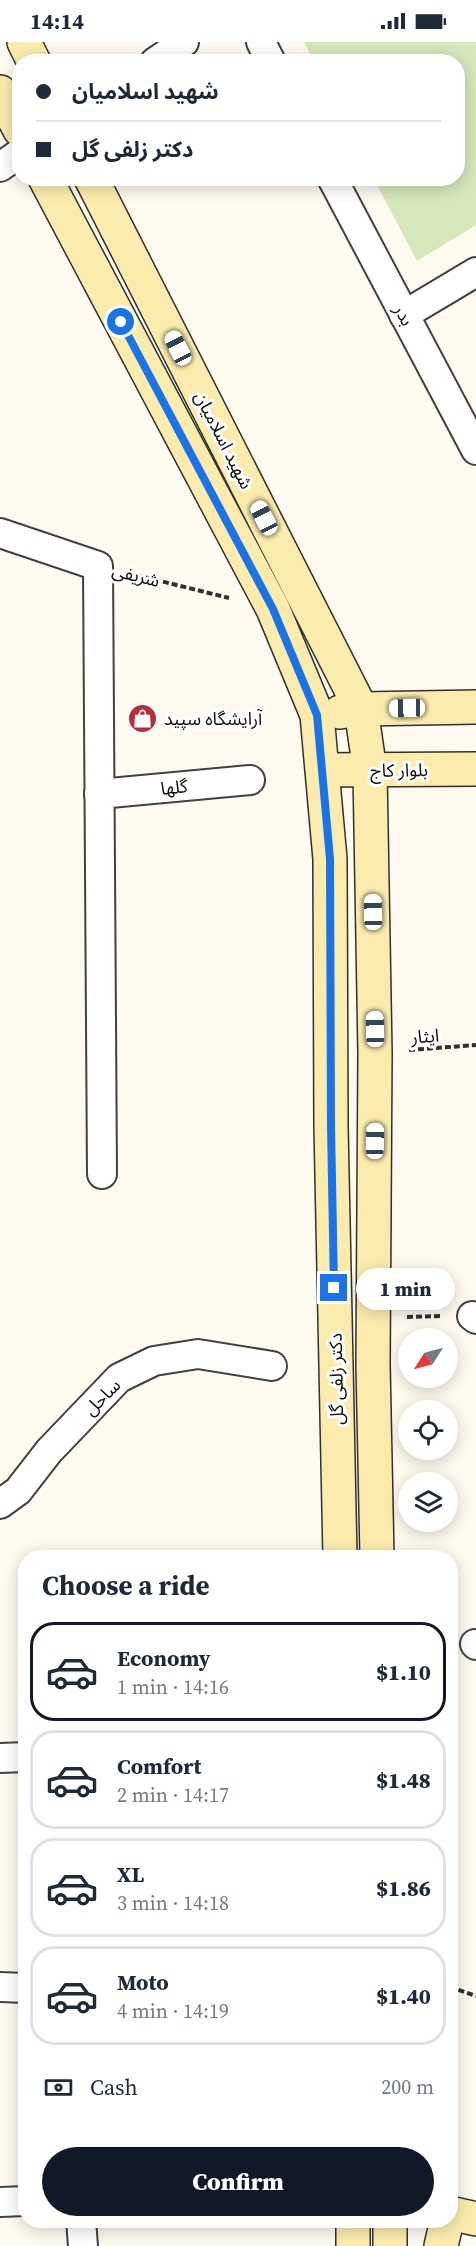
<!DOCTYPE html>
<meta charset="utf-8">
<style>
:root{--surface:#fff;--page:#f6f6f7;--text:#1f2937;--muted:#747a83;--line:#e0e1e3;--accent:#111827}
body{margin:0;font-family:"Source Serif 4","Noto Sans Arabic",serif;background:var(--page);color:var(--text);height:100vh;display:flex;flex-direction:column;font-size:22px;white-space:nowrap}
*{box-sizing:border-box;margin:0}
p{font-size:20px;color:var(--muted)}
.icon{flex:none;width:33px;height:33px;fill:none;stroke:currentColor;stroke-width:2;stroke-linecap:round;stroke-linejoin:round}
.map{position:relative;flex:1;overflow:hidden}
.panel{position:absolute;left:18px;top:1508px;width:440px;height:678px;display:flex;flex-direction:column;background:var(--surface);border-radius:24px;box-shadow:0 3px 15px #0003}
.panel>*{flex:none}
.top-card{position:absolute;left:12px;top:12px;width:453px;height:132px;border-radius:24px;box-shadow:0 3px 15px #0003;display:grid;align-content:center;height:132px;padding:0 24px;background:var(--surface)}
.needle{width:39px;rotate:234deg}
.tools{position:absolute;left:398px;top:1286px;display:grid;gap:12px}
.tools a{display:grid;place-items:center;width:60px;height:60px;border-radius:50%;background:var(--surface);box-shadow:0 3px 15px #0003;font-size:30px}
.end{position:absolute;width:27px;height:27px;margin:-14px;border:8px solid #1a73e8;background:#fff;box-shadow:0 0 0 3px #fff}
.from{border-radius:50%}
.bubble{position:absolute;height:42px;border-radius:21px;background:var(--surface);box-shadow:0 3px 15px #0003;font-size:20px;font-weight:800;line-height:42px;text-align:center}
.car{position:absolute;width:18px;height:36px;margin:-18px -9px;border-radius:8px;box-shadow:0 0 4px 2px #0007;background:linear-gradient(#fff 24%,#345 0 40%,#fff 0 76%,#345 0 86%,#fff 0)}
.top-card b{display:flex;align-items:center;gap:21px;height:57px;font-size:22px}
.top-card b+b{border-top:2px solid var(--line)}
.top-card i{width:15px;height:15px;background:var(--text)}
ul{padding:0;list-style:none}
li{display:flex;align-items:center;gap:18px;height:99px;margin:0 12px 9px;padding:0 12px;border:3px solid var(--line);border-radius:24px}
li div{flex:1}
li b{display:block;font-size:22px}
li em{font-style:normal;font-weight:800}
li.selected{border-color:var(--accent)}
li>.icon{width:54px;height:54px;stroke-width:1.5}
h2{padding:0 24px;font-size:27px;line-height:72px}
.pay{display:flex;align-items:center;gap:15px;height:66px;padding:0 24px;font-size:22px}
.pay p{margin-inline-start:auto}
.button{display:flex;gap:12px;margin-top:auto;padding:12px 24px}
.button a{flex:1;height:69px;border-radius:36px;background:var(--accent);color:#fff;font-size:24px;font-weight:800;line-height:69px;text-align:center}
.status{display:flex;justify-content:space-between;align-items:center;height:42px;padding:0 30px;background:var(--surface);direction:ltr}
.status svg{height:16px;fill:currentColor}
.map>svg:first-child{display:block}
.green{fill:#d5e7bb}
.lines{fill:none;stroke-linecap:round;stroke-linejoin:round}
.street-casing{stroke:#414141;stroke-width:32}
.secondary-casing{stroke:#303030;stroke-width:36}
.path{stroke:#303030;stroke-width:4;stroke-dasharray:6 3;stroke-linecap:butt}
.street{stroke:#fff;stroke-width:28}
.secondary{stroke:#fbecae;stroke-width:33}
.route{stroke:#1a73e8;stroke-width:8}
.labels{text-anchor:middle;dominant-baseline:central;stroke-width:6;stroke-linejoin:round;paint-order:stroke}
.street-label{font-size:18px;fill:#0e0e0e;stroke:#fff}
.poi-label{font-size:18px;fill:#0e0e0e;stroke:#fff;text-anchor:start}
</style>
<div class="status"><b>14:14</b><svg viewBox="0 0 49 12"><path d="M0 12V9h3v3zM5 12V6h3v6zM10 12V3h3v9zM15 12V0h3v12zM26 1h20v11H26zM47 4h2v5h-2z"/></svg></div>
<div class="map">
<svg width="476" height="2204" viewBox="0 0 476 2204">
<rect width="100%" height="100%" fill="#fefaf0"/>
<path class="green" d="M304,0H476V183L417,219L374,137L458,136V20L314,19Z"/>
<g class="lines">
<defs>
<g id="street">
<path d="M261,0L271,20"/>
<path d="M155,20L184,0"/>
<path d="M0,125L20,111"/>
<path d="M332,136L476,408"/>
<path d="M404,273L476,230"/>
<path d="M0,491L98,524L102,1132"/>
<path d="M99,752L250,738"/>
<path d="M472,1274L476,1277"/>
<path d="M0,1462L18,1449L49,1409L119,1336L154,1319L198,1312L272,1324"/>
<path d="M475,1602L476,1603"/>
<path d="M0,1716L26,1715"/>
<path d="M0,1945L26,1946"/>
<path d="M0,2160L26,2159"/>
<path d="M81,2178L83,2204"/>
</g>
<g id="secondary">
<path d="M24,0L34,20"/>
<path d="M0,50L20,88"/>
<path d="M45,136L273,567L317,673L330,817L331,1084L340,1515"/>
<path d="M91,136L361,667L370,729L375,1011L373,1322L377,1515"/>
<path d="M340,670L361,667L476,665"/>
<path d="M323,728L476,727"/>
<path d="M450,2171L476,2177"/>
<path d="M353,2178V2204"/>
<path d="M390,2178V2204"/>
<path d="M441,2204L447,2178"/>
</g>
</defs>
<use href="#street" class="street-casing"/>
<use href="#secondary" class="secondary-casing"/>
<g class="path">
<path d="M128,531L229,556"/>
<path d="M409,1008L476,1003"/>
<path d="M407,1275L441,1274"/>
<path d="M450,1945L476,1954"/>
</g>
<use href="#street" class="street"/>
<use href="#secondary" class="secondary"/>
</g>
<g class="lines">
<path class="route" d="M121,280L273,567L317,673L330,817L331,1084L334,1246"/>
</g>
<defs>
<symbol id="shop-disc" viewBox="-11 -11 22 22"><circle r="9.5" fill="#b72d3f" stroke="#fff"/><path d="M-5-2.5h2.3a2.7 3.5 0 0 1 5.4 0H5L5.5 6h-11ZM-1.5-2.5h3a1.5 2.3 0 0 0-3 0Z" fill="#fff"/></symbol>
</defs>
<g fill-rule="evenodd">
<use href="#shop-disc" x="126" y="660" width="33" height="33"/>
</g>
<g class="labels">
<g class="street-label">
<text transform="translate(404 273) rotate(62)">بدر</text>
<text transform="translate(224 398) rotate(63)">شهید اسلامیان</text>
<text transform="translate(136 533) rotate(14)">شریفی</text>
<text transform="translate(399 728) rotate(-1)">بلوار کاج</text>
<text transform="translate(174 745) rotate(-6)">گلها</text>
<text transform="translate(425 994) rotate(-4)">ایثار</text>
<text transform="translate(336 1337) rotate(-91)">دکتر زلفی گل</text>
<text transform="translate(102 1355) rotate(-45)">ساحل</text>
</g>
<g class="poi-label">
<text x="164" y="676">آرایشگاه سپید</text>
</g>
</g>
</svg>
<div class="tools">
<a><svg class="needle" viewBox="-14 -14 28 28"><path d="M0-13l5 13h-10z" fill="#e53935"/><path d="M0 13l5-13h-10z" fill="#747a83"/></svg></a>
<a><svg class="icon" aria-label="locate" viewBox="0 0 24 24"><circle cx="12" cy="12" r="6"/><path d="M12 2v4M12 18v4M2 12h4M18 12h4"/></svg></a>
<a><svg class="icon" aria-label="layers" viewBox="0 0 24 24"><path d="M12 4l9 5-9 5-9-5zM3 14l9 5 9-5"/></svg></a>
</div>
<i class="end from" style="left:121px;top:280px"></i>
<i class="end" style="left:334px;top:1246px"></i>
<div class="bubble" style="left:356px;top:1226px;width:99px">1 min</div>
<i class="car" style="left:178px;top:306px;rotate:333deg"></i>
<i class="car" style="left:264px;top:476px;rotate:333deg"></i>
<i class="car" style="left:407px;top:666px;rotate:269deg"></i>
<i class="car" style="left:373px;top:870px;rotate:359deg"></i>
<i class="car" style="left:375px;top:987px;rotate:359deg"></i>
<i class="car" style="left:375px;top:1099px;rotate:1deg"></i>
<div class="top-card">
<b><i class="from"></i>شهید اسلامیان</b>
<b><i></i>دکتر زلفی گل</b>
</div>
<section class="panel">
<h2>Choose a ride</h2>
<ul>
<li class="selected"><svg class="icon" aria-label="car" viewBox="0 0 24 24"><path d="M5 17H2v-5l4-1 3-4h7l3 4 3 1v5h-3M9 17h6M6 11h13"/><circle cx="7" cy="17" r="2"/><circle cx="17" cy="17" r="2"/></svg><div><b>Economy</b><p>1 min · 14:16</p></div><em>$1.10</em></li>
<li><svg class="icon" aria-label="car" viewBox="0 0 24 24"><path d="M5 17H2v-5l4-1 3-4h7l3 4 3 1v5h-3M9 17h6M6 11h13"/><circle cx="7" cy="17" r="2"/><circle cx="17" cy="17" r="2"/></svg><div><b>Comfort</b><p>2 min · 14:17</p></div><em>$1.48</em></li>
<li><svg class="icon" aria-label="car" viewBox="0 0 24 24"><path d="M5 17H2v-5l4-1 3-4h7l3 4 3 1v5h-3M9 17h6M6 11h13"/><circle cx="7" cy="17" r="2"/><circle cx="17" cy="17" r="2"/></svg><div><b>XL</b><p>3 min · 14:18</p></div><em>$1.86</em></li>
<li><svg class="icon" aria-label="car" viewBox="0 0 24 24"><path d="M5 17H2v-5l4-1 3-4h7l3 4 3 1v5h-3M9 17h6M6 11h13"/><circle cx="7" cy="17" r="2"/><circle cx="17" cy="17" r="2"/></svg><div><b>Moto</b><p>4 min · 14:19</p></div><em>$1.40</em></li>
</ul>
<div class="pay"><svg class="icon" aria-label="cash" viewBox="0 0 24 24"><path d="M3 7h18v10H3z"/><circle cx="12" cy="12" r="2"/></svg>Cash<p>200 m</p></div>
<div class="button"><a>Confirm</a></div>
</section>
</div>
